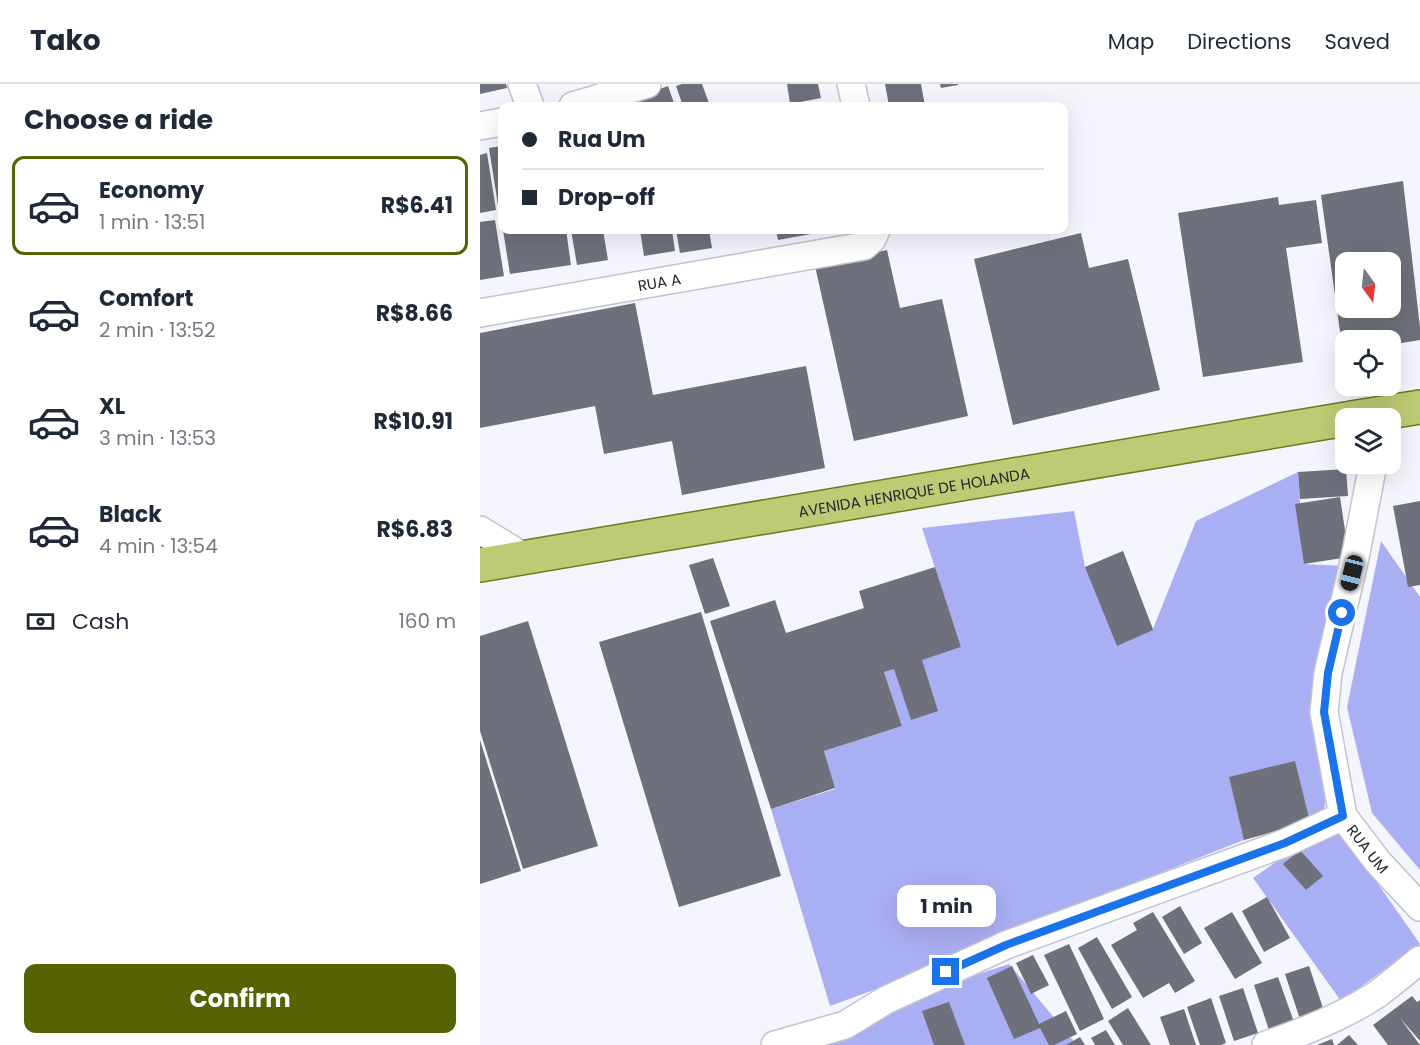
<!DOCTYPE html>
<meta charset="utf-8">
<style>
:root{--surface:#fff;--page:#f2f2f3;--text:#1f2937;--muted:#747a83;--line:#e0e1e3;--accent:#576202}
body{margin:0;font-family:Poppins,sans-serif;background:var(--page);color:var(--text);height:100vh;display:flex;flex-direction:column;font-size:22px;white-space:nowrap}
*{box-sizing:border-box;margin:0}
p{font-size:20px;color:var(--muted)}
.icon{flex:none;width:33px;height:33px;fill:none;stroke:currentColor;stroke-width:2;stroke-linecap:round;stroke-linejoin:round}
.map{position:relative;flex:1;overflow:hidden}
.side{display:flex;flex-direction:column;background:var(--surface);width:480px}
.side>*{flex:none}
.guide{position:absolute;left:18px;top:18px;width:570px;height:132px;border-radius:12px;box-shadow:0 6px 24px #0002;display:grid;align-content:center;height:132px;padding:0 24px;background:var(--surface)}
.needle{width:39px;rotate:165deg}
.tools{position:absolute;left:855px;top:168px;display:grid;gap:12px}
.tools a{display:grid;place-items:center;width:66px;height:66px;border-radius:12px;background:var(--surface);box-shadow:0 6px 24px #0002;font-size:30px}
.end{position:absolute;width:27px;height:27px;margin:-14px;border:8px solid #1a73e8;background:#fff;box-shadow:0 0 0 3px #fff}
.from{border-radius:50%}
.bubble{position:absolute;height:42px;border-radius:12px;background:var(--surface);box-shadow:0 6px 24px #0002;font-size:20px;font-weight:700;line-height:42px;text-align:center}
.car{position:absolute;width:18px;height:36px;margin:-18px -9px;border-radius:8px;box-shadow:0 0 4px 2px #0007;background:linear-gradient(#222 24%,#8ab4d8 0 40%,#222 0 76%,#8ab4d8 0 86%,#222 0)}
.guide b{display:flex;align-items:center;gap:21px;height:57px;font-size:22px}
.guide b+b{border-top:2px solid var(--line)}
.guide i{width:15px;height:15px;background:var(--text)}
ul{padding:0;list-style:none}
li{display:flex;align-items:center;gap:18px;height:99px;margin:0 12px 9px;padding:0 12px;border:3px solid transparent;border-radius:12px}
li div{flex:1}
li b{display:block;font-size:22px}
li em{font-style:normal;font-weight:700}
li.active{border-color:var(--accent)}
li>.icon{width:54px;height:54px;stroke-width:1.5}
h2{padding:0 24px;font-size:27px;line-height:72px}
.pay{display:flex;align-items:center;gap:15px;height:66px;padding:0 24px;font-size:22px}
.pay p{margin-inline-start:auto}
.primary-button{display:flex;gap:12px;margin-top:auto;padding:12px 24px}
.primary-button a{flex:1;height:69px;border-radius:12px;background:var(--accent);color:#fff;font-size:24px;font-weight:700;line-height:69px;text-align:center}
header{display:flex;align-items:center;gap:36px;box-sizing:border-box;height:84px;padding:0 30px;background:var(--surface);border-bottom:2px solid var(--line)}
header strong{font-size:28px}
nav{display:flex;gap:33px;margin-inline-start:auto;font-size:21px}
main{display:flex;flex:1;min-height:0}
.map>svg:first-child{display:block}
.forest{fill:#a9aff3}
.building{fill:#6e707b;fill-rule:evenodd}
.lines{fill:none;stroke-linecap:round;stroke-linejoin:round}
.minor-casing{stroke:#c1c3cf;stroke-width:30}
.major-casing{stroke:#6e7a1e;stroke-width:36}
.minor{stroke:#fff;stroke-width:27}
.major{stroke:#bfca74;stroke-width:33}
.route{stroke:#1a73e8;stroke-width:8}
.labels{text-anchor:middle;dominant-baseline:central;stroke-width:5;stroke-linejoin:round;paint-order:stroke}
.street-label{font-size:15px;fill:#25252a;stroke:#fff}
</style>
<header>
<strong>Tako</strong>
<nav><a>Map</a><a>Directions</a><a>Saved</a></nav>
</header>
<main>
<section class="side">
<h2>Choose a ride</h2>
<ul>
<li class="active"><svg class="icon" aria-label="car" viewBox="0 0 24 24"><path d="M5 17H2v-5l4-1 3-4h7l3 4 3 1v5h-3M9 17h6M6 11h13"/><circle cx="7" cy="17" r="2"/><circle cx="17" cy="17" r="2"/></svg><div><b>Economy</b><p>1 min · 13:51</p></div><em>R$6.41</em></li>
<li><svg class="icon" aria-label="car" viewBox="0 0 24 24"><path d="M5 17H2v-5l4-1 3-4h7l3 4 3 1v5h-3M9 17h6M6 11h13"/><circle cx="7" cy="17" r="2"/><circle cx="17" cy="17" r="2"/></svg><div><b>Comfort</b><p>2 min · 13:52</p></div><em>R$8.66</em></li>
<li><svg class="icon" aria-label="car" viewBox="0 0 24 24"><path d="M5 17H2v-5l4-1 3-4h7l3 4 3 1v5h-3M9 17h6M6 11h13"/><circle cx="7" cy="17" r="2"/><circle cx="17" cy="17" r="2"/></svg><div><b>XL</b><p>3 min · 13:53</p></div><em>R$10.91</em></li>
<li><svg class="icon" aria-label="car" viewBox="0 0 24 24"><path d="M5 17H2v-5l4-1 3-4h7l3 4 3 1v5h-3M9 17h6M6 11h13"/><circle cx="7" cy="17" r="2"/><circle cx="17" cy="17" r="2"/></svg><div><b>Black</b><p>4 min · 13:54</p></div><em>R$6.83</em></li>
</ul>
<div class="pay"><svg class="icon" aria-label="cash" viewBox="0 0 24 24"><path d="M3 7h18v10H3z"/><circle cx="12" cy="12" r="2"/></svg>Cash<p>160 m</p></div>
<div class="primary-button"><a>Confirm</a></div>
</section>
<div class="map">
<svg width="940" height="961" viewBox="0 0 940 961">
<rect width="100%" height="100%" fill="#f4f5fd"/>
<g class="forest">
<path d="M818,388L824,480L865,482L844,729L764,756L606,818L462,881L350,922L291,725L355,705L344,667L422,642L404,588L481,563L442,444L594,427L605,483L643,467L673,545L716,437Z"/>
<path d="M901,457L940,513V786L892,729L867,623Z"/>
<path d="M854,737L940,860L861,917L773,794Z"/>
<path d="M529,880L597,961H283Z"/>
</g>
<g class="building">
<path d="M0,0H26L27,4L0,10Z"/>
<path d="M202,0H222L230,22H203L196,2Z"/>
<path d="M307,0H338L341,14L310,20Z"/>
<path d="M405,0H441L445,22H409Z"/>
<path d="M460,0H478V1L461,4Z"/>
<path d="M188,2L195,22H157L154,14Z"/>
<path d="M22,62V120L18,121L9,64Z"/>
<path d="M7,69L16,126L0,129V71Z"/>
<path d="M923,97L940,243V256L910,261V256H866V268L863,269L841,111ZM866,178H910V224H866Z"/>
<path d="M798,113L799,121L836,116L842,159L806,164L823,278L723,293L698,129Z"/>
<path d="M15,136L24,192L0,196V138Z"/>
<path d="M23,146H86L91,181L30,190Z"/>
<path d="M91,146H123L128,176L97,181Z"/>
<path d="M160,146H192L195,167L164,172Z"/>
<path d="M196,146H229L232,164L200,169Z"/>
<path d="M296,146H341L342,148L298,156Z"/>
<path d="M601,149L609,184L648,175L680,306L533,341L494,175Z"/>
<path d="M407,166L420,224L462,215L488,332L374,357L335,182Z"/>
<path d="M155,219L173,311L326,282L345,384L202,411L192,357L124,370L115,322L0,344V249Z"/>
<path d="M866,385L868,412L820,415L818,388Z"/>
<path d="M860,413L869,473L824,480L815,420Z"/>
<path d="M940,417V501L928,503L913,422Z"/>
<path d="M643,467L673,546L637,562L605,483Z"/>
<path d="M233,474L250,522L225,530L209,481Z"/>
<path d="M455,483L481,563L442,576L458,627L431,636L414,585L404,588L422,642L344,667L355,704L291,725L230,537L295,516L306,549L384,524L379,507Z"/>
<path d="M221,528L301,792L199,823L119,558Z"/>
<path d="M48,537L118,762L43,785L0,647V552Z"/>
<path d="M0,656L41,787L0,800Z"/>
<path d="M815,677L830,738L764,756L749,693Z"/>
<path d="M820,766L843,792L826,806L803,780Z"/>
<path d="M787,813L810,854L784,868L762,827Z"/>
<path d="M700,822L722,859L704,870L682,833Z"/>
<path d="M673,828L715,897L695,909L689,899L663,914L631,861L657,846L653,839Z"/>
<path d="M752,828L782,879L755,895L724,844Z"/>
<path d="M617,853L652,913L632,925L598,864Z"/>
<path d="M589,860L624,935L600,947L564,871Z"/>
<path d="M553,871L569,901L551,910L536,879Z"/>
<path d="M532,882L559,940L586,927L597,950L574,961H569L560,944L534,955L507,894Z"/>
<path d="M829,882L844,927L820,935L805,890Z"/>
<path d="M798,893L814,938L789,946L774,901Z"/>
<path d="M763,904L778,949L754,957L739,912Z"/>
<path d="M932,912L937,918L940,916V957L920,934L940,961H908L893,941Z"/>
<path d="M731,914L746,959L741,961H720L707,923Z"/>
<path d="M469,918L485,961H454L442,927Z"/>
<path d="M648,924L671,961H643L628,937Z"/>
<path d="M704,925L716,961H690L680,933Z"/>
<path d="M626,946L635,961H615L611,954Z"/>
<path d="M869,951L878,961H857Z"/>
<path d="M600,953L605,961H586Z"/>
<path d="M852,955L854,961H837Z"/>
</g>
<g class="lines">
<defs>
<g id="minor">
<path d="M42,0L50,22"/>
<path d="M371,0L376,22"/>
<path d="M93,22L167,0"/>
<path d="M0,42L22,38"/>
<path id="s1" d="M0,229L384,162L392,155L396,146"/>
<path id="s2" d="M893,380L876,469L848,589L844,628L863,732L898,778L940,823"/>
<path d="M0,446L44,473"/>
<path d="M295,961L365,941L406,916L526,861L805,759L863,732"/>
<path d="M786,961C824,948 862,933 896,911C911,900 925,888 940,876"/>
</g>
<g id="major">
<path d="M871,334L940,323"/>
<path id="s3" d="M0,481L866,335"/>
</g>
</defs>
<use href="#minor" class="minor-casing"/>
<use href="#major" class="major-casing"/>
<use href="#minor" class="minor"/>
<use href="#major" class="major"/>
</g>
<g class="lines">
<path class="route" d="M466,888L526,861L805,759L863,732L844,628L848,589L862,529"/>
</g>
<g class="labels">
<g class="street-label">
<text stroke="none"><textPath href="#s1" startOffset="182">RUA A</textPath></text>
<text stroke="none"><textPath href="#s3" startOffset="440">AVENIDA HENRIQUE DE HOLANDA</textPath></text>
<text stroke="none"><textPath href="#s2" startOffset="400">RUA UM</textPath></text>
</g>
</g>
</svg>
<div class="tools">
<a><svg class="needle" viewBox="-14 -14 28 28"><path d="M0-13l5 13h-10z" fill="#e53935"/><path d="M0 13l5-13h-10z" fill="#747a83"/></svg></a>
<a><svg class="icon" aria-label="locate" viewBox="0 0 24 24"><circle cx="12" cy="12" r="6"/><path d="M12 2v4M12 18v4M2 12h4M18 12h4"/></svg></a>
<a><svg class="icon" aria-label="layers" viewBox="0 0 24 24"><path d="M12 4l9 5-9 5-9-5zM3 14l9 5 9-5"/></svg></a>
</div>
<i class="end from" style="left:862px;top:529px"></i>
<i class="end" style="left:466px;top:888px"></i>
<div class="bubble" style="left:417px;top:801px;width:99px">1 min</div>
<i class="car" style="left:872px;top:489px;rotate:194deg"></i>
<div class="guide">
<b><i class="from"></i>Rua Um</b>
<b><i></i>Drop-off</b>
</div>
</div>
</main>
